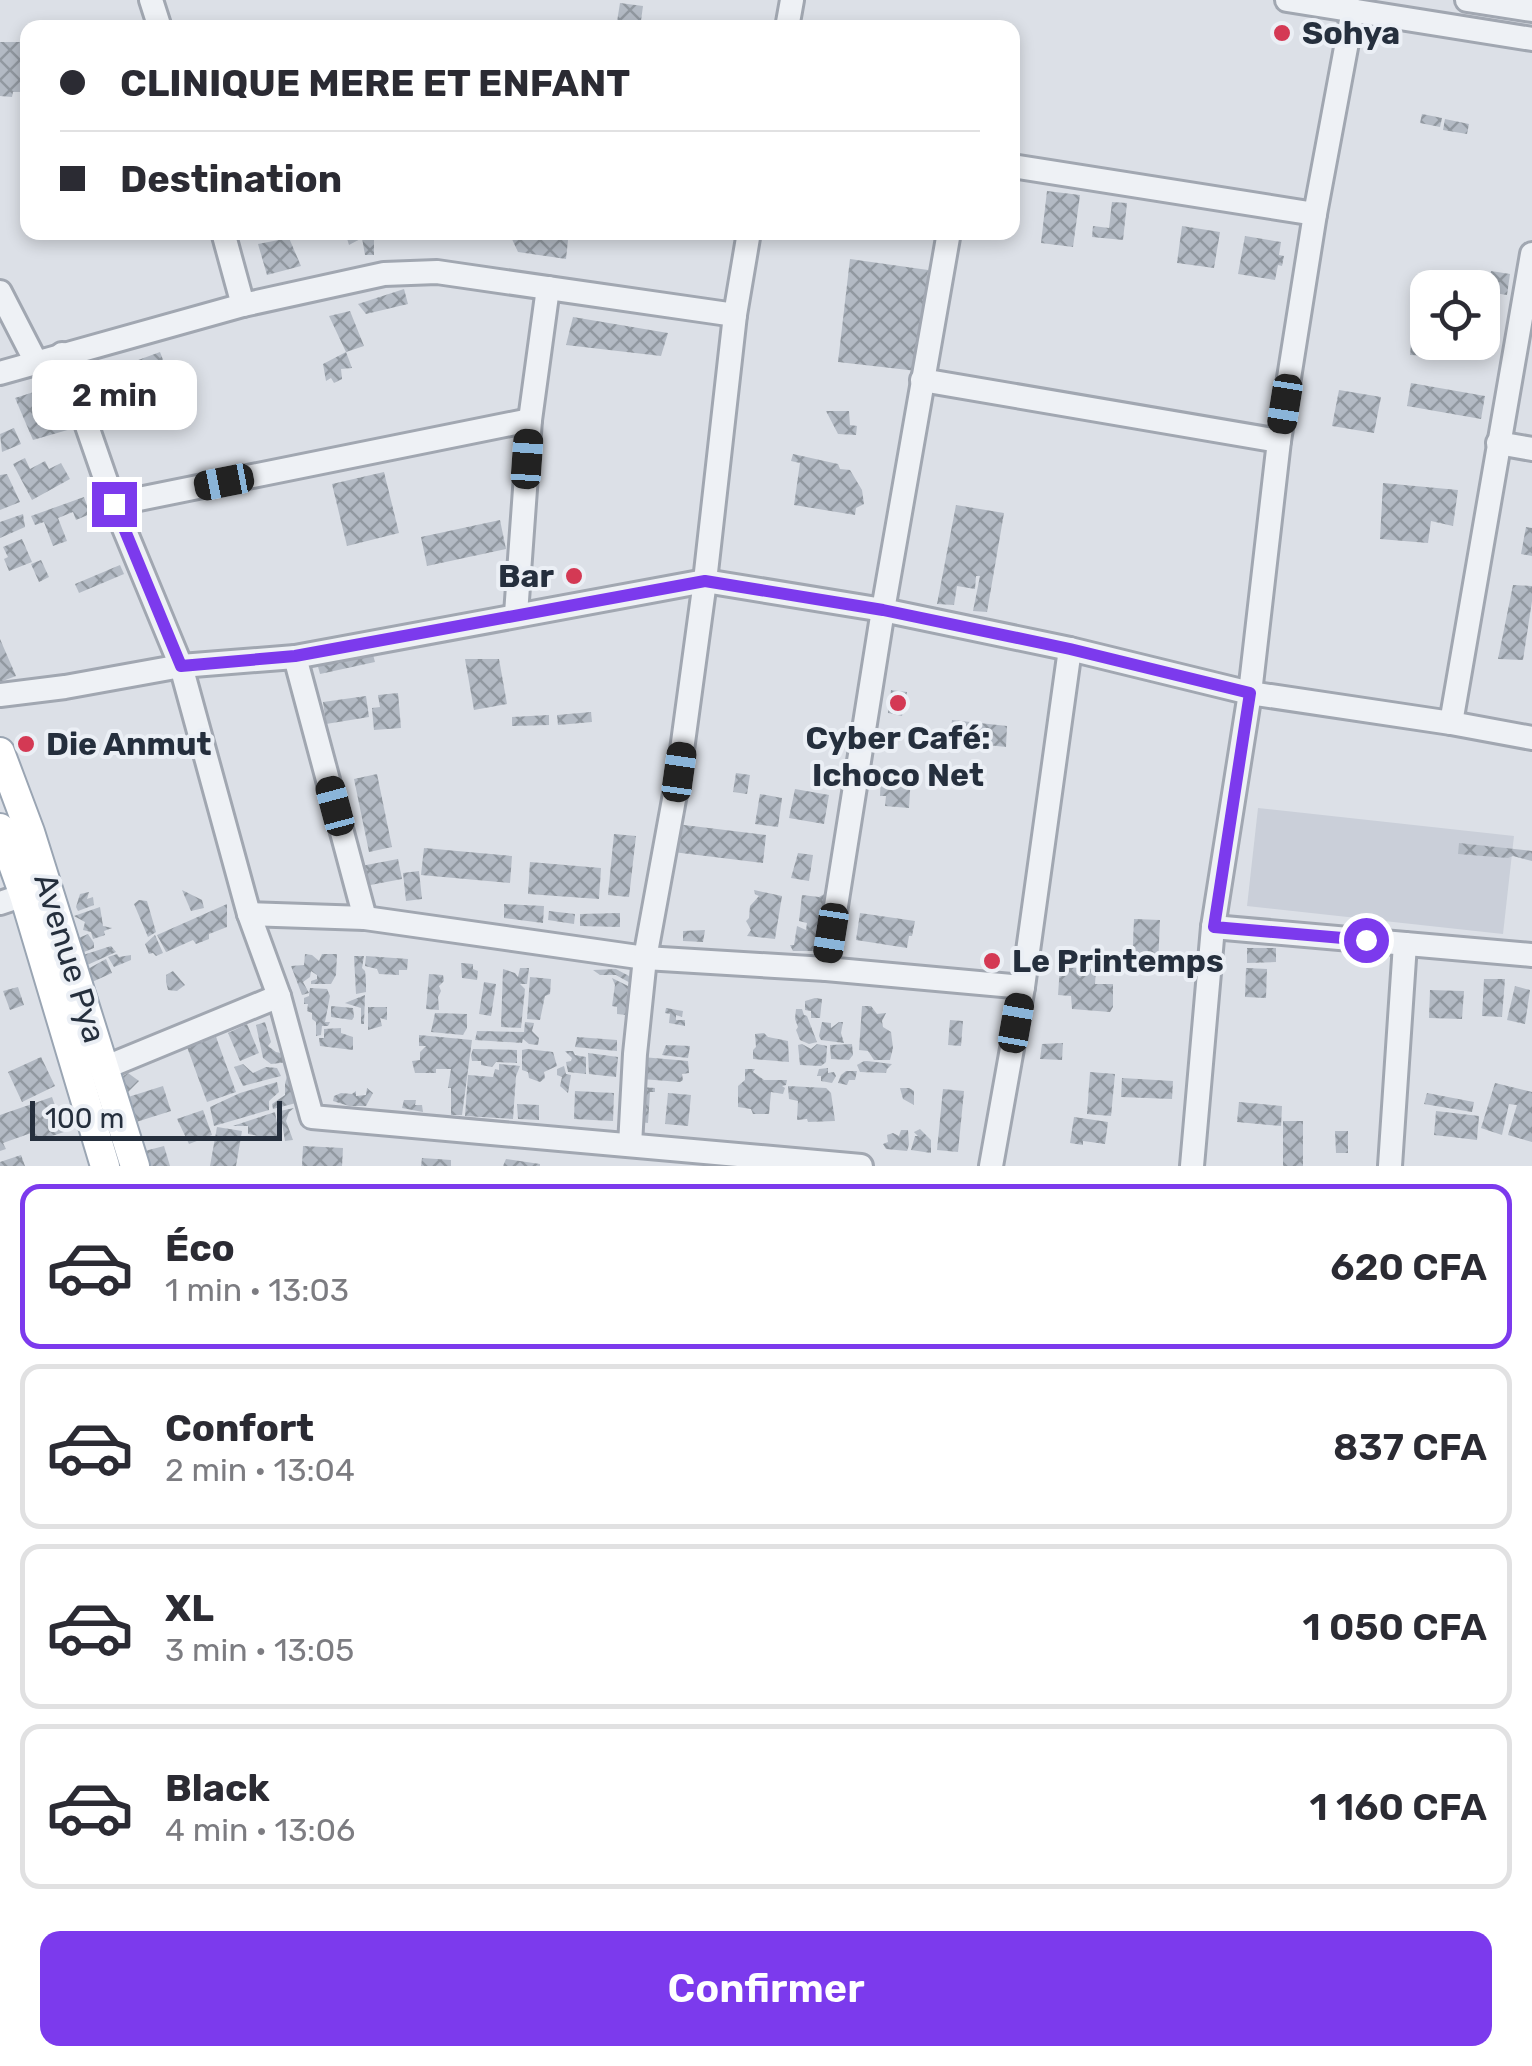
<!DOCTYPE html>
<html lang="fr">
<meta charset="utf-8">
<style>
:root{--surface:#fff;--page:#f2f2f3;--text:#2b2b33;--muted:#7c7c81;--line:#e1e1e2;--accent:#7c3aed}
body{margin:0;font-family:Rubik,sans-serif;background:var(--page);color:var(--text);height:100vh;display:flex;flex-direction:column;font-size:38px;white-space:nowrap}
*{box-sizing:border-box;margin:0}
p{font-size:32px;color:var(--muted)}
.icon{flex:none;width:55px;height:55px;fill:none;stroke:currentColor;stroke-width:2;stroke-linecap:round;stroke-linejoin:round}
.map{position:relative;height:1166px;overflow:hidden}
.sheet{display:flex;flex-direction:column;background:var(--surface);flex:1}
.sheet>*{flex:none}
.guide{position:absolute;left:20px;top:20px;width:1000px;height:220px;border-radius:20px;box-shadow:0 5px 15px #0003;display:grid;align-content:center;height:220px;padding:0 40px;background:var(--surface)}
.controls{position:absolute;left:1410px;top:270px;display:grid;gap:20px}
.controls a{display:grid;place-items:center;width:90px;height:90px;border-radius:20px;background:var(--surface);box-shadow:0 5px 15px #0003;font-size:50px}
.scale{position:absolute;left:30px;bottom:25px;width:252px;box-sizing:border-box;padding-left:10px;border:5px solid #252f3d;border-top:0;font-size:28px;line-height:35px;white-space:nowrap;color:#252f3d;-webkit-text-stroke:8px #ebeff5;paint-order:stroke}
.end{position:absolute;width:45px;height:45px;margin:-22px;border:12px solid #7c3aed;background:#fff;box-shadow:0 0 0 5px #fff}
.from{border-radius:50%}
.bubble{position:absolute;height:70px;border-radius:20px;background:var(--surface);box-shadow:0 5px 15px #0003;font-size:32px;font-weight:600;line-height:70px;text-align:center}
.car{position:absolute;width:30px;height:60px;margin:-30px -15px;border-radius:12px;box-shadow:0 0 8px 2px #0007;background:linear-gradient(#222 24%,#8ab4d8 0 40%,#222 0 76%,#8ab4d8 0 86%,#222 0)}
.guide b{display:flex;align-items:center;gap:35px;height:95px;font-size:38px}
.guide b+b{border-top:2px solid var(--line)}
.guide i{width:25px;height:25px;background:var(--text)}
ul{padding:18px 0 0;list-style:none}
li{display:flex;align-items:center;gap:30px;height:165px;margin:0 20px 15px;padding:0 20px;border:5px solid var(--line);border-radius:20px}
li div{flex:1}
li b{display:block;font-size:38px}
li em{font-style:normal;font-weight:600}
li.current{border-color:var(--accent)}
li>.icon{width:90px;height:90px;stroke-width:1.5}
.cta{display:flex;gap:20px;margin-top:auto;padding:20px 40px}
.cta a{flex:1;height:115px;border-radius:20px;background:var(--accent);color:#fff;font-size:40px;font-weight:600;line-height:115px;text-align:center}
.map>svg:first-child{display:block}
.built{fill:#cacfd9}
.building{fill:url(#building-cross-hatch)}
.lines{fill:none;stroke-linecap:round;stroke-linejoin:round}
.minor-casing{stroke:#a1a7b1;stroke-width:28}
.major-casing{stroke:#9aa5b3;stroke-width:32}
.minor{stroke:#eef1f5;stroke-width:22}
.major{stroke:#fff;stroke-width:28}
.route{stroke:#7c3aed;stroke-width:12}
.poi-dot{fill:#d43954;stroke:#ebeff5;stroke-width:4}
.labels{text-anchor:middle;dominant-baseline:central;stroke-width:8;stroke-linejoin:round;paint-order:stroke}
.poi-label{font-size:32px;font-weight:bold;fill:#252f3d;stroke:#ebeff5;text-anchor:start}
.street-label{font-size:32px;fill:#252f3d;stroke:#ebeff5}
</style>
<div class="map">
<svg width="1532" height="1166" viewBox="0 0 1532 1166">
<defs>
<pattern id="building-cross-hatch" width="8" height="8" patternUnits="userSpaceOnUse" patternTransform="scale(2.5)"><rect width="8" height="8" fill="#b3bac4"/><path d="M0 0l8 8M0 8l8-8" fill="none" stroke="#9198a0"/></pattern>
</defs>
<rect width="100%" height="100%" fill="#dce0e7"/>
<path class="built" d="M1258,808L1514,836L1503,934L1247,906Z"/>
<g class="building">
<path d="M620,3L643,6L640,28H616Z"/>
<path d="M0,42H28V74H22L21,92H13L12,97L0,96Z"/>
<path d="M1422,114L1442,118L1440,127L1420,123Z"/>
<path d="M1445,119L1469,124L1467,134L1443,130Z"/>
<path d="M1047,191L1080,195L1073,247L1041,243Z"/>
<path d="M1112,202L1127,203L1123,240L1092,237L1093,226L1109,228Z"/>
<path d="M1182,226L1220,232L1214,268L1177,263Z"/>
<path d="M345,232H374V255H365L362,238L349,245Z"/>
<path d="M513,232H548L568,240L566,259L518,252L511,237Z"/>
<path d="M1245,236L1281,242L1279,255L1284,256L1282,266L1278,265L1275,280L1238,274Z"/>
<path d="M289,238L301,266L267,275L258,244Z"/>
<path d="M850,259L928,270L917,371L838,362Z"/>
<path d="M1491,271L1510,274L1507,295L1488,292Z"/>
<path d="M404,289L408,304L366,314L358,304Z"/>
<path d="M350,311L364,346L346,352L329,316Z"/>
<path d="M573,317L668,333L661,356L566,345Z"/>
<path d="M1412,332L1428,333V342H1434L1433,356L1410,355Z"/>
<path d="M160,352L184,414L167,417L166,411H143L142,418L110,419L103,373Z"/>
<path d="M346,352L352,368L341,369L342,379L334,383L331,378L326,381L323,364Z"/>
<path d="M1411,383L1485,396L1481,419L1407,406Z"/>
<path d="M56,385L71,429L33,440L15,398Z"/>
<path d="M1339,390L1381,397L1374,433L1332,426Z"/>
<path d="M826,411H849L850,425L857,426L856,435L838,434Z"/>
<path d="M14,428L21,444L2,452L0,434Z"/>
<path d="M793,454L838,464L840,469L850,470L862,490L864,504L856,508L855,515L794,505L800,463L791,461Z"/>
<path d="M25,458L30,469L45,461L49,469L61,463L70,479L32,500L13,464Z"/>
<path d="M384,472L399,533L347,546L332,484Z"/>
<path d="M7,474L20,502L0,510V475Z"/>
<path d="M1383,483L1458,490L1453,526L1431,521L1428,543L1380,539Z"/>
<path d="M84,497L90,514L76,520L73,512L58,518L67,541L53,546L44,522L35,525L31,516Z"/>
<path d="M956,505L1004,513L987,612L973,611L980,576H976L975,589L957,586L954,605L937,604Z"/>
<path d="M23,514L25,527L0,538V522Z"/>
<path d="M500,520L506,549L427,566L421,537Z"/>
<path d="M1526,527L1532,528V556L1521,554Z"/>
<path d="M22,539L32,562L9,571L4,559L8,557L3,547Z"/>
<path d="M41,560L49,577L39,582L31,564Z"/>
<path d="M120,565L124,574L79,593L75,584Z"/>
<path d="M1513,585L1532,586V601L1523,660L1498,659Z"/>
<path d="M0,639L16,676L0,682Z"/>
<path d="M372,651L375,662L320,674L317,663Z"/>
<path d="M465,659H499L507,704L474,710Z"/>
<path d="M891,690L907,692L902,716L888,713Z"/>
<path d="M398,693L401,728L374,730L372,708L380,707L378,695Z"/>
<path d="M366,696L369,717L326,724L323,702Z"/>
<path d="M591,712L592,722L558,725L557,715Z"/>
<path d="M549,715V725L512,726V717Z"/>
<path d="M952,720L1007,726L1006,747L950,741Z"/>
<path d="M736,773L750,775L747,794L733,792Z"/>
<path d="M881,773L911,776L909,808L885,806L886,796H880Z"/>
<path d="M377,774L392,847L369,852L354,779Z"/>
<path d="M795,789L829,795L824,824L789,818Z"/>
<path d="M760,794L782,798L778,827L755,824Z"/>
<path d="M676,824L766,835L763,863L673,852Z"/>
<path d="M614,834L636,836L629,897L608,895Z"/>
<path d="M1459,843L1532,851V861L1513,856L1508,858L1458,854Z"/>
<path d="M424,848L512,856L510,883L421,875Z"/>
<path d="M798,853L813,855L809,881L791,878Z"/>
<path d="M398,859L402,879L365,886L361,866Z"/>
<path d="M530,862L601,868L599,899L528,894Z"/>
<path d="M419,871L422,899L406,901L403,873Z"/>
<path d="M182,890L202,900L204,908L191,911Z"/>
<path d="M754,890L782,896L775,939L747,936L751,930L746,921L749,918L750,906L759,896L755,894Z"/>
<path d="M89,892L87,899L93,897L94,905L78,911L76,907L80,894Z"/>
<path d="M828,892V901H824V934L820,935L816,951H793L790,945H794L797,926L806,930L807,923L799,921L802,895L819,897Z"/>
<path d="M139,900L147,901L156,932L148,937L134,904Z"/>
<path d="M227,904V927L209,934V939L196,944L193,940L166,952L157,935Z"/>
<path d="M504,904L544,906L543,923L504,918Z"/>
<path d="M100,907L103,926L112,928L104,931L105,935L93,939L91,932L83,930L85,922L74,916Z"/>
<path d="M549,911L575,914L574,924L548,920Z"/>
<path d="M620,913V927L580,926V914Z"/>
<path d="M860,913L915,921L912,936H909L907,948L856,940Z"/>
<path d="M1134,919L1160,920L1158,967L1132,966Z"/>
<path d="M705,930L703,942L683,941V931Z"/>
<path d="M88,934L94,943V948L79,954L74,940Z"/>
<path d="M155,935L163,953L156,956L153,953L149,954L145,944Z"/>
<path d="M111,946L116,952L85,966L80,956Z"/>
<path d="M1247,948H1276V962L1247,963Z"/>
<path d="M117,954L119,957L131,955V960L114,967L108,957Z"/>
<path d="M305,954L312,955L319,961L322,954H337L336,975L331,984H311V981L317,979V975L311,971L310,977L303,982L309,993L302,995L291,966L304,965Z"/>
<path d="M354,956H364L362,968L365,971L366,980V992L356,994Z"/>
<path d="M366,956L408,959L407,970H399V975L379,974L377,969L365,966Z"/>
<path d="M106,959L112,973L92,982L86,970Z"/>
<path d="M461,963L473,964V969L478,971L477,980L462,978Z"/>
<path d="M1060,967L1096,969L1095,984H1113V1007L1110,1012L1072,1009L1071,996L1058,995Z"/>
<path d="M520,968H529L527,984H520L525,989L521,1028L501,1027L503,969L515,973L518,977Z"/>
<path d="M1246,968L1267,969L1266,998L1245,997Z"/>
<path d="M616,969L629,976L632,984L616,975H600L593,970Z"/>
<path d="M173,971L185,985L177,991L168,990L166,982V975Z"/>
<path d="M429,974L443,975L444,981L439,986L441,991L438,997L439,1010L426,1009Z"/>
<path d="M530,977L551,979L550,994L545,996L540,1020L527,1019Z"/>
<path d="M612,978L628,986L626,1015L617,1014V1007L612,1006L615,985Z"/>
<path d="M1484,979H1505L1502,1017L1482,1016Z"/>
<path d="M484,982L496,984L491,1016L479,1014Z"/>
<path d="M1515,986L1530,990L1525,1024L1507,1020Z"/>
<path d="M18,987L24,1005L10,1010L3,991Z"/>
<path d="M310,988L327,989L330,996L325,1022H330L328,1026H322L321,1035L316,1036V1022L312,1019V1013L307,1011L308,1004H304V998L309,996Z"/>
<path d="M1430,990L1464,991L1462,1019L1429,1018Z"/>
<path d="M365,995L364,1024H361V1008L345,1003Z"/>
<path d="M815,998L822,999L820,1018H811V1011L805,1010V1001Z"/>
<path d="M331,1006L353,1008L354,1017L352,1020L331,1017Z"/>
<path d="M862,1006H871L877,1014L886,1013L882,1021L883,1027L891,1032L893,1048L890,1060H874L868,1051L859,1050Z"/>
<path d="M368,1007H387V1020L380,1018L382,1026L368,1030Z"/>
<path d="M666,1008L683,1011L682,1017L676,1015V1020H685V1026L669,1023L670,1014L665,1013Z"/>
<path d="M796,1009H802L804,1015L807,1016L817,1042L809,1044L800,1040L796,1030L798,1027L795,1019Z"/>
<path d="M435,1013L467,1014V1028L463,1035L431,1032Z"/>
<path d="M950,1020L963,1021L961,1046L948,1045Z"/>
<path d="M265,1022L271,1042L268,1046L276,1052L286,1054L289,1062L271,1064L263,1058L256,1025Z"/>
<path d="M525,1022L534,1023L532,1031L539,1038L538,1045L529,1044L523,1039L522,1043L475,1040L477,1031L524,1032Z"/>
<path d="M822,1022L831,1023V1028L839,1022H843L841,1033L844,1043L821,1040L819,1036Z"/>
<path d="M247,1024L259,1053L240,1061L228,1033Z"/>
<path d="M341,1028V1033L353,1037V1050L320,1046L319,1038H324V1029Z"/>
<path d="M764,1033L768,1037L788,1041L789,1062L753,1059V1050L756,1047L755,1034Z"/>
<path d="M419,1035L472,1040L462,1115H451V1088H448L451,1069H436V1073H415L412,1061L420,1060V1052L426,1046H419Z"/>
<path d="M216,1037L236,1092L207,1102L187,1047Z"/>
<path d="M577,1037L617,1040V1051L575,1047Z"/>
<path d="M1063,1043L1062,1060L1040,1059L1042,1044Z"/>
<path d="M802,1044L811,1049L817,1044L827,1046L826,1062L821,1066L800,1065L798,1045Z"/>
<path d="M852,1044L853,1055L849,1060L831,1059L830,1045Z"/>
<path d="M666,1045L690,1046L688,1058L662,1055Z"/>
<path d="M473,1049L517,1050V1063L496,1062L492,1067L481,1065V1061H472L471,1055Z"/>
<path d="M527,1049L553,1052L557,1066L544,1072L545,1078L540,1082L529,1078L528,1072L522,1070V1050Z"/>
<path d="M565,1051H573L575,1055L586,1057V1074L568,1072L566,1062L571,1061L572,1058Z"/>
<path d="M588,1053L618,1057L616,1077L589,1074Z"/>
<path d="M41,1057L55,1086L22,1102L8,1072Z"/>
<path d="M642,1057L688,1061L689,1073L682,1074L683,1080L680,1082L642,1079Z"/>
<path d="M864,1061H867L892,1064L887,1069L886,1073L860,1072L857,1065Z"/>
<path d="M243,1064L253,1073L266,1067L277,1068L281,1076L243,1086L234,1067Z"/>
<path d="M499,1064L520,1066L516,1076L513,1119L465,1116L468,1075L493,1077L495,1069L499,1070Z"/>
<path d="M564,1066L566,1074L571,1075L568,1093L560,1086L562,1077L557,1075V1069Z"/>
<path d="M828,1068V1073L834,1072L836,1076L832,1083L821,1081V1076H817L819,1069Z"/>
<path d="M745,1069H755L753,1072L764,1080H787L786,1085L782,1086L785,1088L783,1094L771,1092L769,1114H753L751,1109L738,1107V1086L745,1080Z"/>
<path d="M846,1071H857L855,1080H849L847,1085L838,1083L841,1075Z"/>
<path d="M1090,1072L1115,1074L1111,1116L1087,1114Z"/>
<path d="M128,1073L139,1081L125,1095L118,1079Z"/>
<path d="M287,1076L295,1083L296,1103L273,1109L272,1104L285,1095V1084Z"/>
<path d="M1122,1078L1173,1081L1172,1099L1121,1097Z"/>
<path d="M277,1082L279,1092L269,1101V1110L214,1126L210,1107L240,1093Z"/>
<path d="M1495,1083L1532,1092V1142L1508,1135L1517,1105L1509,1104L1502,1135L1481,1128Z"/>
<path d="M163,1086L171,1111L133,1123L125,1098Z"/>
<path d="M788,1086L826,1088L831,1093L835,1121L808,1122L807,1119L797,1120L798,1101L789,1099Z"/>
<path d="M642,1087L655,1088V1092H650L648,1123L640,1122Z"/>
<path d="M367,1088L373,1093L366,1106H349L333,1101L334,1096L341,1093L352,1094L356,1091V1096L366,1095Z"/>
<path d="M900,1088H909L914,1091V1105L903,1099Z"/>
<path d="M943,1089L964,1091L958,1152L937,1150Z"/>
<path d="M575,1091L614,1093L613,1121L574,1119Z"/>
<path d="M668,1093L691,1095L688,1126L665,1124Z"/>
<path d="M1427,1093L1474,1102L1472,1112L1424,1104Z"/>
<path d="M52,1097L64,1132L37,1141L34,1132L3,1143L6,1149L0,1151V1115Z"/>
<path d="M404,1100H416L415,1105H422L423,1112L402,1108Z"/>
<path d="M1239,1102L1282,1106L1281,1126L1237,1122Z"/>
<path d="M517,1104L539,1105V1120L518,1119Z"/>
<path d="M294,1108L289,1112L286,1121L293,1140L285,1141L280,1111Z"/>
<path d="M203,1110L212,1135L189,1144L177,1119Z"/>
<path d="M1436,1111L1479,1116L1477,1140L1434,1135Z"/>
<path d="M275,1112L280,1140L248,1134V1126H233Z"/>
<path d="M1074,1117L1108,1122L1105,1144L1083,1141V1145L1070,1143Z"/>
<rect x="1283" y="1121" width="20" height="45"/>
<path d="M217,1127L242,1131L236,1166H210Z"/>
<path d="M920,1129L931,1140V1153L911,1150L915,1136H918L914,1132Z"/>
<path d="M901,1130H908L909,1145L907,1151L886,1149L883,1144L888,1142L887,1135L893,1133L899,1136Z"/>
<path d="M1335,1131H1348V1153H1336Z"/>
<path d="M164,1146L170,1166H145L141,1152Z"/>
<path d="M303,1146L343,1148L342,1166H302Z"/>
<path d="M21,1155L25,1166H0V1162Z"/>
<path d="M422,1158L451,1160V1166H421Z"/>
<path d="M506,1159L540,1164V1166H503Z"/>
</g>
<g class="lines">
<defs>
<g id="minor">
<path d="M151,0L160,28"/>
<path d="M1287,0L1532,39"/>
<path d="M1467,0L1532,10"/>
<path d="M787,28L792,0"/>
<path d="M1012,166L1315,214"/>
<path d="M223,232L243,305"/>
<path d="M0,292L36,362"/>
<path d="M62,354L114,504L181,666L249,914L279,996L312,1117L861,1166"/>
<path d="M0,373L243,305L384,274L437,272L735,315"/>
<path d="M922,380L1279,441"/>
<path d="M1498,443L1532,449"/>
<path d="M114,504L530,420"/>
<path d="M516,614L530,420L548,288"/>
<path d="M295,657L365,918"/>
<path d="M0,695L65,687L181,666L295,657L705,581L883,610L1070,649L1250,693L1451,723L1532,738"/>
<path d="M1451,723L1532,254"/>
<path d="M0,903L24,895"/>
<path d="M249,914L365,918L645,958L826,969L1023,987"/>
<path d="M1213,927L1532,955"/>
<path d="M826,969L883,610L949,232"/>
<path d="M104,1068L279,996"/>
<path d="M630,1145L635,1054L645,958L679,772L705,581L735,315L749,232"/>
<path d="M991,1166L1023,987L1070,649"/>
<path d="M1192,1166L1213,927L1250,693L1279,441L1315,214L1353,10"/>
<path d="M1390,1166L1405,944"/>
</g>
<g id="major">
<path d="M0,752L30,832L135,1166"/>
<path d="M0,828L24,895L105,1166"/>
</g>
</defs>
<use href="#minor" class="minor-casing"/>
<use href="#major" class="major-casing"/>
<use href="#minor" class="minor"/>
<use href="#major" class="major"/>
</g>
<g class="lines">
<path class="route" d="M114,504L181,666L295,656L705,581L883,610L1070,649L1250,693L1214,927L1366,940"/>
</g>
<g class="poi-dot">
<circle cx="1282" cy="33" r="10"/>
<circle cx="574" cy="576" r="10"/>
<circle cx="898" cy="703" r="10"/>
<circle cx="26" cy="744" r="10"/>
<circle cx="992" cy="961" r="10"/>
</g>
<g class="labels">
<g class="poi-label">
<text x="1302" y="33">Sohya</text>
<text x="554" y="576" text-anchor="end">Bar</text>
<text x="898" y="738" text-anchor="middle">Cyber Café:<tspan x="898" dy="37">Ichoco Net</tspan></text>
<text x="46" y="744">Die Anmut</text>
<text x="1012" y="961">Le Printemps</text>
</g>
<g class="street-label">
<text transform="translate(70 958) rotate(73)">Avenue Pya</text>
</g>
</g>
</svg>
<div class="controls">
<a><svg class="icon" aria-label="locate" viewBox="0 0 24 24"><circle cx="12" cy="12" r="6"/><path d="M12 2v4M12 18v4M2 12h4M18 12h4"/></svg></a>
</div>
<div class="scale">100 m</div>
<i class="end from" style="left:1366px;top:940px"></i>
<i class="end" style="left:114px;top:504px"></i>
<div class="bubble" style="left:32px;top:360px;width:165px">2 min</div>
<i class="car" style="left:1285px;top:404px;rotate:189deg"></i>
<i class="car" style="left:527px;top:459px;rotate:4deg"></i>
<i class="car" style="left:224px;top:482px;rotate:259deg"></i>
<i class="car" style="left:679px;top:772px;rotate:8deg"></i>
<i class="car" style="left:335px;top:806px;rotate:345deg"></i>
<i class="car" style="left:831px;top:933px;rotate:189deg"></i>
<i class="car" style="left:1016px;top:1023px;rotate:10deg"></i>
<div class="guide">
<b><i class="from"></i>CLINIQUE MERE ET ENFANT</b>
<b><i></i>Destination</b>
</div>
</div>
<section class="sheet">
<ul>
<li class="current"><svg class="icon" aria-label="car" viewBox="0 0 24 24"><path d="M5 17H2v-5l4-1 3-4h7l3 4 3 1v5h-3M9 17h6M6 11h13"/><circle cx="7" cy="17" r="2"/><circle cx="17" cy="17" r="2"/></svg><div><b>Éco</b><p>1 min · 13:03</p></div><em>620 CFA</em></li>
<li><svg class="icon" aria-label="car" viewBox="0 0 24 24"><path d="M5 17H2v-5l4-1 3-4h7l3 4 3 1v5h-3M9 17h6M6 11h13"/><circle cx="7" cy="17" r="2"/><circle cx="17" cy="17" r="2"/></svg><div><b>Confort</b><p>2 min · 13:04</p></div><em>837 CFA</em></li>
<li><svg class="icon" aria-label="car" viewBox="0 0 24 24"><path d="M5 17H2v-5l4-1 3-4h7l3 4 3 1v5h-3M9 17h6M6 11h13"/><circle cx="7" cy="17" r="2"/><circle cx="17" cy="17" r="2"/></svg><div><b>XL</b><p>3 min · 13:05</p></div><em>1 050 CFA</em></li>
<li><svg class="icon" aria-label="car" viewBox="0 0 24 24"><path d="M5 17H2v-5l4-1 3-4h7l3 4 3 1v5h-3M9 17h6M6 11h13"/><circle cx="7" cy="17" r="2"/><circle cx="17" cy="17" r="2"/></svg><div><b>Black</b><p>4 min · 13:06</p></div><em>1 160 CFA</em></li>
</ul>
<div class="cta"><a>Confirmer</a></div>
</section>
